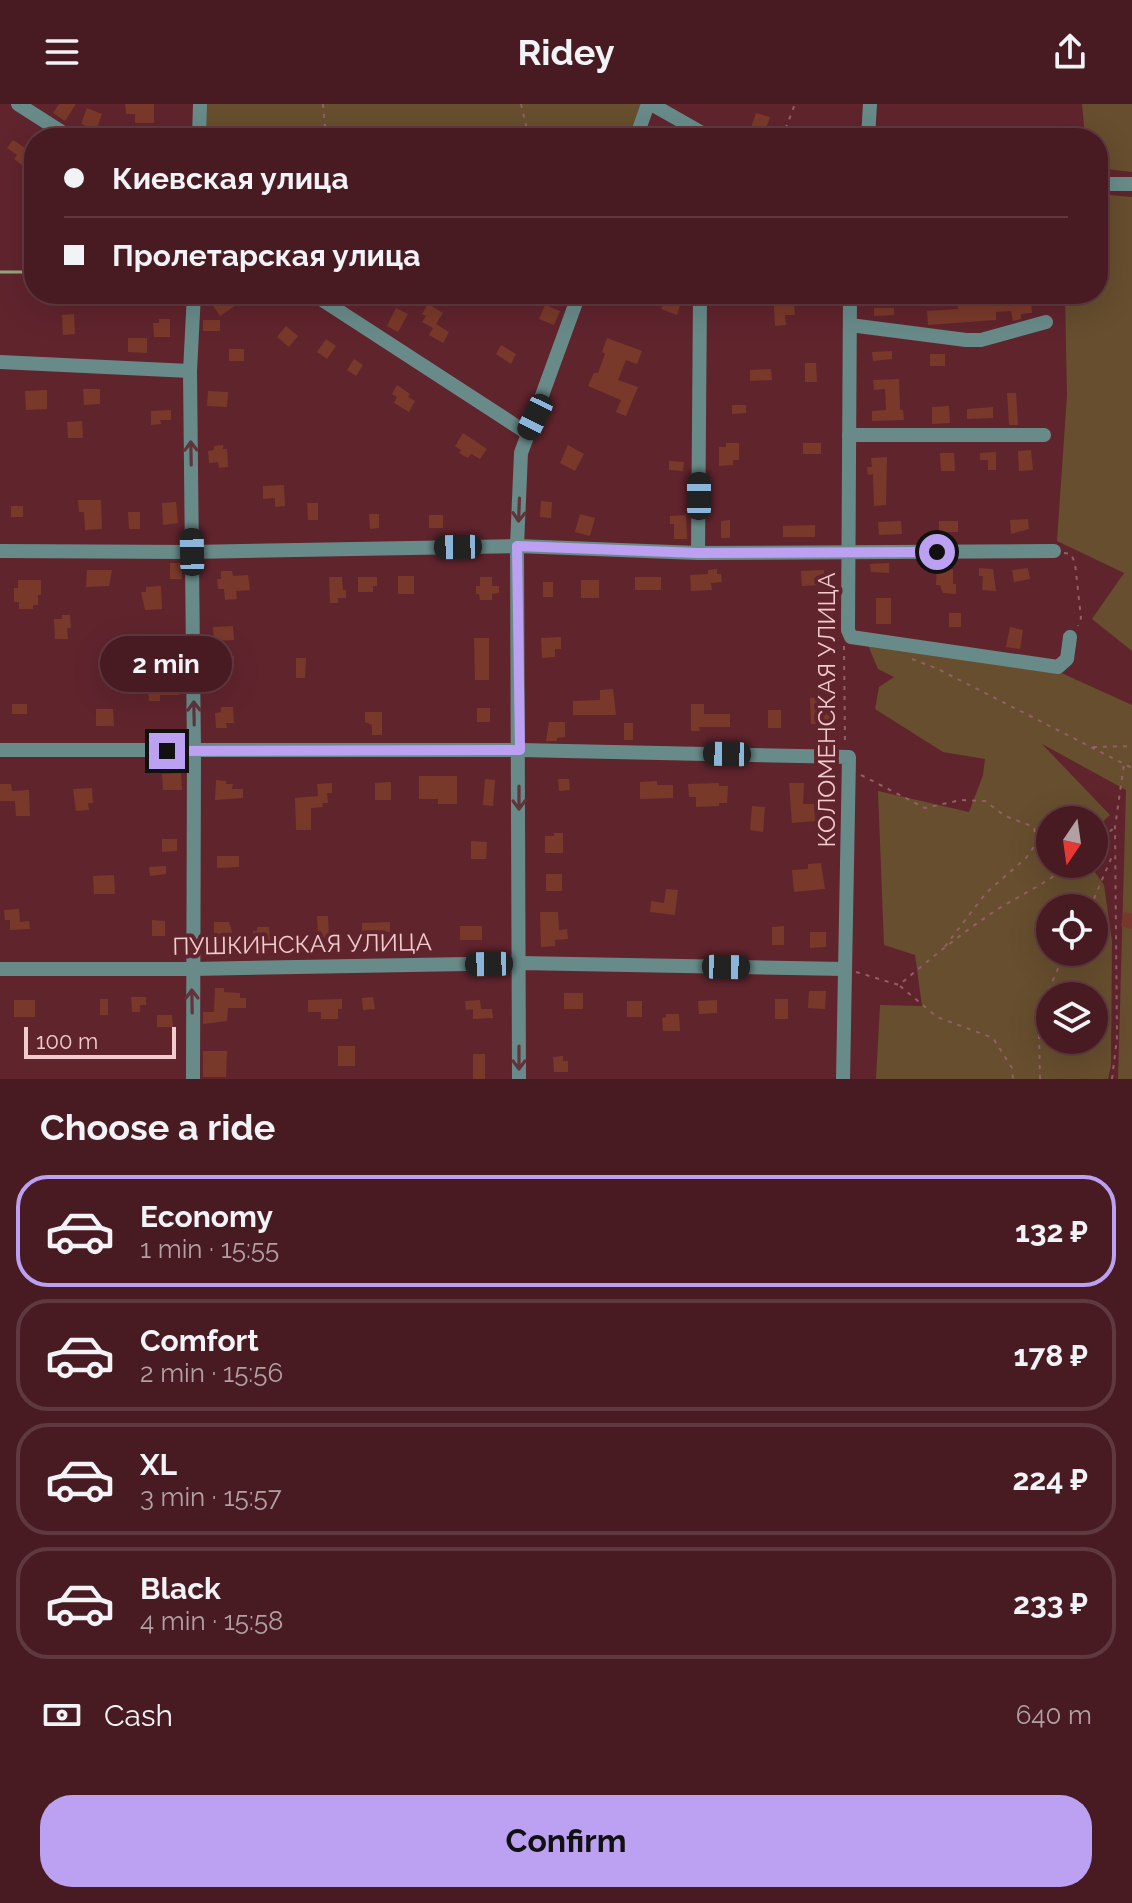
<!DOCTYPE html>
<meta charset="utf-8">
<style>
:root{--surface:#481b22;--page:#52282f;--text:#f1f3f6;--muted:#b1a1a5;--line:#603940;--accent:#bca0f2}
body{margin:0;font-family:Raleway,sans-serif;background:var(--page);color:var(--text);height:100vh;display:flex;flex-direction:column;font-size:30px;white-space:nowrap}
*{box-sizing:border-box;margin:0}
p{font-size:26px;color:var(--muted)}
.icon{flex:none;width:44px;height:44px;fill:none;stroke:currentColor;stroke-width:2;stroke-linecap:round;stroke-linejoin:round}
.map{position:relative;height:975px;overflow:hidden}
.details{display:flex;flex-direction:column;background:var(--surface);flex:1}
.details>*{flex:none}
.guide{position:absolute;left:24px;top:24px;width:1084px;height:176px;border-radius:32px;box-shadow:0 8px 32px #0002,0 0 0 2px var(--line);display:grid;align-content:center;height:176px;padding:0 40px;background:var(--surface)}
.needle{width:52px;rotate:193deg}
.fabs{position:absolute;left:1036px;top:702px;display:grid;gap:16px}
.fabs a{display:grid;place-items:center;width:72px;height:72px;border-radius:50%;background:var(--surface);box-shadow:0 8px 32px #0002,0 0 0 2px var(--line);font-size:40px}
.scale{position:absolute;left:24px;bottom:20px;width:152px;box-sizing:border-box;padding-left:8px;border:4px solid #f1cbcd;border-top:0;font-size:22px;line-height:28px;white-space:nowrap;color:#f1cbcd;-webkit-text-stroke:6px #60242d;paint-order:stroke}
.end{position:absolute;width:36px;height:36px;margin:-18px;border:10px solid #bca0f2;background:#111;box-shadow:0 0 0 4px #111}
.from{border-radius:50%}
.bubble{position:absolute;height:56px;border-radius:28px;background:var(--surface);box-shadow:0 8px 32px #0002,0 0 0 2px var(--line);font-size:26px;font-weight:700;line-height:56px;text-align:center}
.car{position:absolute;width:24px;height:48px;margin:-24px -12px;border-radius:10px;box-shadow:0 0 6px 2px #0007;background:linear-gradient(#222 24%,#8ab4d8 0 40%,#222 0 76%,#8ab4d8 0 86%,#222 0)}
.guide b{display:flex;align-items:center;gap:28px;height:76px;font-size:30px}
.guide b+b{border-top:2px solid var(--line)}
.guide i{width:20px;height:20px;background:var(--text)}
ul{padding:0;list-style:none}
li{display:flex;align-items:center;gap:24px;height:112px;margin:0 16px 12px;padding:0 24px;border:4px solid var(--line);border-radius:32px}
li div{flex:1}
li b{display:block;font-size:30px}
li em{font-style:normal;font-weight:700}
li.current{border-color:var(--accent)}
li>.icon{width:72px;height:72px;stroke-width:1.5}
h2{padding:0 40px;font-size:36px;line-height:96px}
.pay{display:flex;align-items:center;gap:20px;height:88px;padding:0 40px;font-size:30px}
.pay p{margin-inline-start:auto}
.primary-button{display:flex;gap:16px;margin-top:auto;padding:16px 40px}
.primary-button a{flex:1;height:92px;border-radius:32px;background:var(--accent);color:#111;font-size:32px;font-weight:700;line-height:92px;text-align:center}
header{display:flex;justify-content:space-between;align-items:center;height:104px;padding:0 40px;background:var(--surface);font-size:36px;font-weight:700}
.map>svg:first-child{display:block}
.green{fill:#664e2e;fill-rule:evenodd}
.lines{fill:none;stroke-linecap:round;stroke-linejoin:round}
.stream{stroke:#97a57c;stroke-width:3}
.building{fill:#79392a}
.path{stroke:#935f65;stroke-width:2;stroke-dasharray:4 6;stroke-linecap:butt}
.minor{stroke:#688b89;stroke-width:14}
.oneway{stroke:#61333b}
.route{stroke:#bca0f2;stroke-width:10}
.labels{text-anchor:middle;dominant-baseline:central;stroke-width:8;stroke-linejoin:round;paint-order:stroke}
.street-label{font-size:24px;fill:#f1cbcd;stroke:#60242d}
</style>
<header><svg class="icon" aria-label="menu" viewBox="0 0 24 24"><path d="M4 6h16M4 12h16M4 18h16"/></svg>Ridey<svg class="icon" aria-label="share" viewBox="0 0 24 24"><path d="M12 15V3M7 8l5-5 5 5M5 13v7h14v-7"/></svg></header>
<div class="map">
<svg width="1132" height="975" viewBox="0 0 1132 975">
<rect width="100%" height="100%" fill="#60242d"/>
<g class="green">
<path d="M202,0H643L631,34H496L494,30L415,34H202Z"/>
<path d="M1082,0H1132V68L1098,64V34H1085Z"/>
<path d="M1098,90L1132,93V547L1092,515L1124,469L1057,437L1067,291L1065,190H1098Z"/>
<path d="M867,539L1057,567L1132,601V975H1118L1126,686L1042,640L1110,711L1094,726V716H1050V760H1089L1104,781L1112,837L1111,962L1108,975H876L880,901L922,902L915,851L884,841L878,687L969,708L983,671L985,655L943,648L875,605L879,583L894,573L878,565ZM1050,804H1094V848H1050ZM1050,892H1094V936H1050Z"/>
</g>
<g class="lines">
<path class="stream" d="M0,168H26L34,165"/>
</g>
<g class="building">
<path d="M59,0H76L65,17L53,9Z"/>
<path d="M125,0H154V19H135V10H126Z"/>
<path d="M87,4L102,10L96,26L81,20Z"/>
<path d="M756,9L770,13L764,31L750,26Z"/>
<path d="M13,36L31,48L22,61L14,55L17,51L7,44Z"/>
<path d="M221,190H229L236,201L220,212L210,197Z"/>
<path d="M1031,195L1032,209L1021,210V215L1013,217L1011,207L996,208V216L928,221L927,207L958,205L957,198Z"/>
<path d="M665,196L680,201L677,211L661,205Z"/>
<path d="M428,200L443,209L436,220L449,228L443,239L429,231L433,224L422,218L426,212L422,210Z"/>
<path d="M794,200L795,211H785L786,221L775,222L774,202Z"/>
<path d="M545,201L560,207L554,221L539,215Z"/>
<path d="M396,204L408,210L398,228L387,222Z"/>
<path d="M874,204H894V211L874,212Z"/>
<path d="M74,210L75,230L63,231L62,211Z"/>
<path d="M159,215H170V233H154L153,219H159Z"/>
<rect x="203" y="216" width="17" height="11"/>
<path d="M286,222L298,232L289,243L277,233Z"/>
<path d="M128,234H147V249L128,248Z"/>
<path d="M607,234L642,247L637,260L626,256L618,276L638,283L626,312L616,308L621,296L588,282L594,269H598L605,250L602,248Z"/>
<path d="M326,235L336,242L327,255L317,248Z"/>
<path d="M501,241L516,250L511,260L496,250Z"/>
<rect x="229" y="245" width="15" height="12"/>
<path d="M892,247V255L873,257L872,248Z"/>
<rect x="930" y="250" width="15" height="12"/>
<path d="M354,255L363,261L356,272L347,266Z"/>
<path d="M805,259H816L817,278H805Z"/>
<path d="M771,265L772,276L750,277V266Z"/>
<path d="M899,275L900,306H903L904,316L872,317V307L886,306L885,285L874,286L873,276Z"/>
<path d="M397,281L410,290L408,293L415,297L409,308L394,299L397,293L392,290Z"/>
<path d="M83,285H100V300L84,301Z"/>
<path d="M47,286V305L26,306L25,287Z"/>
<path d="M208,287L228,288L227,303L207,302Z"/>
<path d="M1007,289H1016L1018,321H1009Z"/>
<path d="M732,301H746V309L732,310Z"/>
<path d="M949,302L950,319L932,320V303Z"/>
<path d="M993,303V314L967,315V305Z"/>
<path d="M171,306V316H160L161,320L151,321V307Z"/>
<path d="M82,317L83,334H68L67,318Z"/>
<path d="M463,329L487,345L480,355L471,350L468,354L459,349L461,346L455,342Z"/>
<path d="M726,339H739V356H733V361L719,362V343H726Z"/>
<rect x="803" y="339" width="18" height="11"/>
<path d="M223,341V345H227L228,363L219,364L218,358L209,359L208,347L214,346V342Z"/>
<path d="M568,341L584,350L575,367L560,359Z"/>
<path d="M1031,346L1033,366L1019,367L1018,347Z"/>
<path d="M996,348V366H988V356H980V349Z"/>
<path d="M940,349H954L955,367H941Z"/>
<path d="M887,353L886,401L874,402L873,370L868,371L867,363H872L871,354Z"/>
<path d="M669,357L684,358L683,367L669,366Z"/>
<path d="M284,381L285,402L275,403V394L263,395V382Z"/>
<path d="M78,396H101L102,425L85,426L84,408H79Z"/>
<path d="M541,397L552,398L551,414L540,413Z"/>
<path d="M176,398L178,419L163,421L162,399Z"/>
<path d="M307,399H318V416H308Z"/>
<rect x="11" y="402" width="12" height="11"/>
<path d="M128,408H140V425H129Z"/>
<path d="M369,410H379V424L370,425Z"/>
<path d="M580,410L595,414L590,432L575,428Z"/>
<rect x="429" y="411" width="14" height="13"/>
<path d="M686,411L687,435H674V420H670V412Z"/>
<path d="M1028,415L1029,425L1011,430L1010,416Z"/>
<path d="M730,416V434H721V417Z"/>
<path d="M901,417L902,430L879,431L878,418Z"/>
<rect x="939" y="417" width="19" height="11"/>
<path d="M815,421V433H783V422Z"/>
<rect x="170" y="459" width="12" height="16"/>
<path d="M889,459V469L871,468L870,460Z"/>
<path d="M937,464L953,465V480H956V490L943,489L940,481H936Z"/>
<path d="M979,464L993,465L996,487L982,486L983,472H979Z"/>
<path d="M1028,464L1030,475L1014,478L1012,466Z"/>
<path d="M717,465V470H721L722,478L711,479L712,486L691,487L690,471L708,470V466Z"/>
<path d="M87,466H112L109,482L86,483Z"/>
<path d="M824,466L825,481L802,482L801,467Z"/>
<path d="M221,467H232L233,472L248,471L250,486L236,487L237,495L225,496L224,485H218L217,475H221Z"/>
<rect x="398" y="472" width="16" height="18"/>
<path d="M329,473H342L343,486H346V494H338V499H330Z"/>
<path d="M358,473H377V482H373V488H358Z"/>
<path d="M480,473H492V482H499V489L492,490V496H480L479,490H476V482H480Z"/>
<rect x="635" y="473" width="26" height="13"/>
<path d="M18,476H41V491H38V501H33V505H19V498H14V484H18Z"/>
<rect x="581" y="476" width="18" height="18"/>
<rect x="543" y="478" width="10" height="15"/>
<path d="M161,482L162,505L145,506L141,488H146V483Z"/>
<rect x="876" y="494" width="15" height="26"/>
<rect x="949" y="509" width="12" height="14"/>
<path d="M62,511H70L71,524H67L68,535H55L54,515H62Z"/>
<path d="M233,522L234,536L214,537L213,523Z"/>
<path d="M1010,523L1023,526L1020,545L1006,543Z"/>
<path d="M158,530H176V547L157,546Z"/>
<path d="M561,533V545H555V553L542,554L541,534Z"/>
<path d="M474,534H489V576H475Z"/>
<path d="M218,551L234,552L233,565H218Z"/>
<path d="M296,554H306L305,574H296Z"/>
<path d="M179,575V591H160V597H149L148,584L160,583V576Z"/>
<path d="M613,585L616,611H573V597L600,596V586Z"/>
<path d="M830,593V619L811,620L810,594Z"/>
<rect x="12" y="600" width="15" height="10"/>
<path d="M691,600H704V610H730V623H699L700,627H691Z"/>
<path d="M221,603H233L234,619H226L227,624H216L215,609L221,608Z"/>
<rect x="477" y="604" width="13" height="14"/>
<path d="M96,605H113L114,622H96Z"/>
<rect x="768" y="606" width="13" height="18"/>
<path d="M365,608H382V631H372V621L365,618Z"/>
<path d="M549,618H565V633L557,634V637H546Z"/>
<rect x="624" y="619" width="9" height="17"/>
<path d="M181,669L182,686H163L162,670Z"/>
<path d="M419,672H457V700H438V695H419Z"/>
<path d="M485,675L495,676L493,702L483,701Z"/>
<path d="M558,675H569L570,686L559,687Z"/>
<path d="M216,676L226,677V680H233L232,685H243V694L215,696Z"/>
<path d="M657,677V681H673V694L640,695V678Z"/>
<path d="M391,678V696H375V679Z"/>
<path d="M332,679V689H327L328,699H322L323,703L311,704V726H296L295,694L318,692L317,680Z"/>
<path d="M719,679V682H728L727,699H719V702L696,703V693H689L688,680Z"/>
<path d="M789,679H804L803,700H814L815,717L792,719Z"/>
<path d="M0,680H11L12,687L29,686L30,712H16L15,697H0Z"/>
<path d="M92,684L93,699H88L89,706L76,707L73,685Z"/>
<path d="M752,702L765,703L763,728L750,726Z"/>
<path d="M554,729H563V749H545V732H554Z"/>
<path d="M162,735H177V747L162,748Z"/>
<path d="M471,737L487,738L486,755H471Z"/>
<path d="M217,752H239V763L217,764Z"/>
<path d="M821,759L825,785L794,788L792,766L808,765V760Z"/>
<path d="M166,762V770L150,772L149,763Z"/>
<rect x="546" y="770" width="16" height="17"/>
<path d="M114,771L115,790H94L93,772Z"/>
<path d="M666,785L678,786L675,811L650,808L651,797L664,799Z"/>
<path d="M19,805L20,818L29,817L30,825L10,826V816H5L4,806Z"/>
<path d="M540,808H558L559,826L567,825L568,835L555,836V842L541,843Z"/>
<path d="M1124,808L1132,810V825L1121,822Z"/>
<path d="M317,812H328L329,834H318Z"/>
<path d="M152,816L165,817V832H152Z"/>
<path d="M214,818H229L233,831L226,832L227,837H219L218,833H214Z"/>
<path d="M390,818V828H370V833H362V819Z"/>
<rect x="460" y="822" width="22" height="14"/>
<path d="M784,822V841H772V823Z"/>
<path d="M257,823H269L270,838L266,839V843H253V827H257Z"/>
<path d="M810,828H826V843L810,844Z"/>
<path d="M215,884H224V888L240,889V894H246V904H228L227,917L203,920V908H214Z"/>
<path d="M809,887H826L825,905L808,904Z"/>
<rect x="564" y="889" width="19" height="16"/>
<path d="M131,893H146V901H140V908H132Z"/>
<path d="M373,893L375,905L363,906L362,894Z"/>
<rect x="100" y="895" width="8" height="16"/>
<path d="M342,895V905H338V915H321V908H308V896Z"/>
<rect x="775" y="895" width="13" height="20"/>
<rect x="14" y="896" width="21" height="17"/>
<path d="M480,896L481,905H492L493,914L473,915V905L466,906L465,897Z"/>
<path d="M717,896V909L699,910L698,897Z"/>
<rect x="627" y="897" width="15" height="16"/>
<path d="M666,910H679L680,927H663L662,914L666,913Z"/>
<path d="M157,911H172L173,923H157Z"/>
<rect x="338" y="942" width="17" height="20"/>
<path d="M203,947H227L226,973H203Z"/>
<rect x="473" y="950" width="12" height="25"/>
<path d="M563,952V957H568V968H554L553,953Z"/>
</g>
<g class="lines">
<g class="path">
<path d="M323,0L326,34"/>
<path d="M521,0L529,34"/>
<path d="M538,34L587,30L625,34"/>
<path d="M782,34L795,0"/>
<path d="M1064,449L1071,450L1075,459L1081,514L1078,522"/>
<path d="M844,542L845,639"/>
<path d="M912,555L938,565L1132,664"/>
<path d="M1093,643L1132,642"/>
<path d="M861,671L925,704L961,696L985,697L1005,712L1034,723L1036,740L1026,754L986,789L943,845"/>
<path d="M1094,740L1114,724"/>
<path d="M1090,804L1113,750"/>
<path d="M856,868L899,881C929,856 959,831 992,809C1017,792 1047,780 1070,760"/>
<path d="M900,882L937,913L993,934L1012,964L1013,975"/>
<path d="M1040,975L1039,931L1045,895L1065,848"/>
<path d="M1112,975L1117,934L1115,723L1124,660"/>
</g>
<g class="minor">
<path d="M18,0L71,34"/>
<path d="M651,0L711,34"/>
<path d="M199,34L200,0"/>
<path d="M636,34L648,0"/>
<path d="M868,34L870,0"/>
<path d="M1098,80H1132"/>
<path d="M313,190L527,329"/>
<path d="M850,190L848,526L851,533L1058,563L1067,555L1070,533"/>
<path d="M850,221L966,236H981L1046,218"/>
<path d="M0,258L190,267"/>
<path d="M849,331H1044"/>
<path d="M0,447L192,448L517,442L698,449L1054,447"/>
<path d="M698,449L700,190"/>
<path d="M0,646H520L849,653L843,975"/>
<path d="M0,865H192L519,859L845,865"/>
<path d="M193,975L194,647L190,267L194,190"/>
<path d="M519,975L517,442L521,349L579,190"/>
</g>
</g>
<defs><path id="oneway-shaft" d="M-6 0H5M1.5-3L5.5 0L1.5 3" fill="none" stroke-width="1.6" stroke-linecap="round" stroke-linejoin="round" transform="scale(2)"/></defs>
<g class="oneway">
<use href="#oneway-shaft" transform="translate(191 349) rotate(-91)"/>
<use href="#oneway-shaft" transform="translate(519 406) rotate(92)"/>
<use href="#oneway-shaft" transform="translate(194 609) rotate(-91)"/>
<use href="#oneway-shaft" transform="translate(519 694) rotate(90)"/>
<use href="#oneway-shaft" transform="translate(192 897) rotate(-91)"/>
<use href="#oneway-shaft" transform="translate(519 954) rotate(90)"/>
</g>
<g class="lines">
<path class="route" d="M167,647L520,646L517,442L698,449L937,448"/>
</g>
<g class="labels">
<g class="street-label">
<text transform="translate(826 606) rotate(-90)">КОЛОМЕНСКАЯ УЛИЦА</text>
<text transform="translate(302 840) rotate(-1)">ПУШКИНСКАЯ УЛИЦА</text>
</g>
</g>
</svg>
<div class="fabs">
<a><svg class="needle" viewBox="-14 -14 28 28"><path d="M0-13l5 13h-10z" fill="#e53935"/><path d="M0 13l5-13h-10z" fill="#b1a1a5"/></svg></a>
<a><svg class="icon" aria-label="locate" viewBox="0 0 24 24"><circle cx="12" cy="12" r="6"/><path d="M12 2v4M12 18v4M2 12h4M18 12h4"/></svg></a>
<a><svg class="icon" aria-label="layers" viewBox="0 0 24 24"><path d="M12 4l9 5-9 5-9-5zM3 14l9 5 9-5"/></svg></a>
</div>
<div class="scale">100 m</div>
<i class="end from" style="left:937px;top:448px"></i>
<i class="end" style="left:167px;top:647px"></i>
<div class="bubble" style="left:100px;top:532px;width:132px">2 min</div>
<i class="car" style="left:535px;top:313px;rotate:206deg"></i>
<i class="car" style="left:699px;top:392px;rotate:0deg"></i>
<i class="car" style="left:458px;top:443px;rotate:269deg"></i>
<i class="car" style="left:192px;top:448px;rotate:359deg"></i>
<i class="car" style="left:727px;top:650px;rotate:271deg"></i>
<i class="car" style="left:489px;top:860px;rotate:269deg"></i>
<i class="car" style="left:726px;top:863px;rotate:91deg"></i>
<div class="guide">
<b><i class="from"></i>Киевская улица</b>
<b><i></i>Пролетарская улица</b>
</div>
</div>
<section class="details">
<h2>Choose a ride</h2>
<ul>
<li class="current"><svg class="icon" aria-label="car" viewBox="0 0 24 24"><path d="M5 17H2v-5l4-1 3-4h7l3 4 3 1v5h-3M9 17h6M6 11h13"/><circle cx="7" cy="17" r="2"/><circle cx="17" cy="17" r="2"/></svg><div><b>Economy</b><p>1 min · 15:55</p></div><em>132 ₽</em></li>
<li><svg class="icon" aria-label="car" viewBox="0 0 24 24"><path d="M5 17H2v-5l4-1 3-4h7l3 4 3 1v5h-3M9 17h6M6 11h13"/><circle cx="7" cy="17" r="2"/><circle cx="17" cy="17" r="2"/></svg><div><b>Comfort</b><p>2 min · 15:56</p></div><em>178 ₽</em></li>
<li><svg class="icon" aria-label="car" viewBox="0 0 24 24"><path d="M5 17H2v-5l4-1 3-4h7l3 4 3 1v5h-3M9 17h6M6 11h13"/><circle cx="7" cy="17" r="2"/><circle cx="17" cy="17" r="2"/></svg><div><b>XL</b><p>3 min · 15:57</p></div><em>224 ₽</em></li>
<li><svg class="icon" aria-label="car" viewBox="0 0 24 24"><path d="M5 17H2v-5l4-1 3-4h7l3 4 3 1v5h-3M9 17h6M6 11h13"/><circle cx="7" cy="17" r="2"/><circle cx="17" cy="17" r="2"/></svg><div><b>Black</b><p>4 min · 15:58</p></div><em>233 ₽</em></li>
</ul>
<div class="pay"><svg class="icon" aria-label="cash" viewBox="0 0 24 24"><path d="M3 7h18v10H3z"/><circle cx="12" cy="12" r="2"/></svg>Cash<p>640 m</p></div>
<div class="primary-button"><a>Confirm</a></div>
</section>
